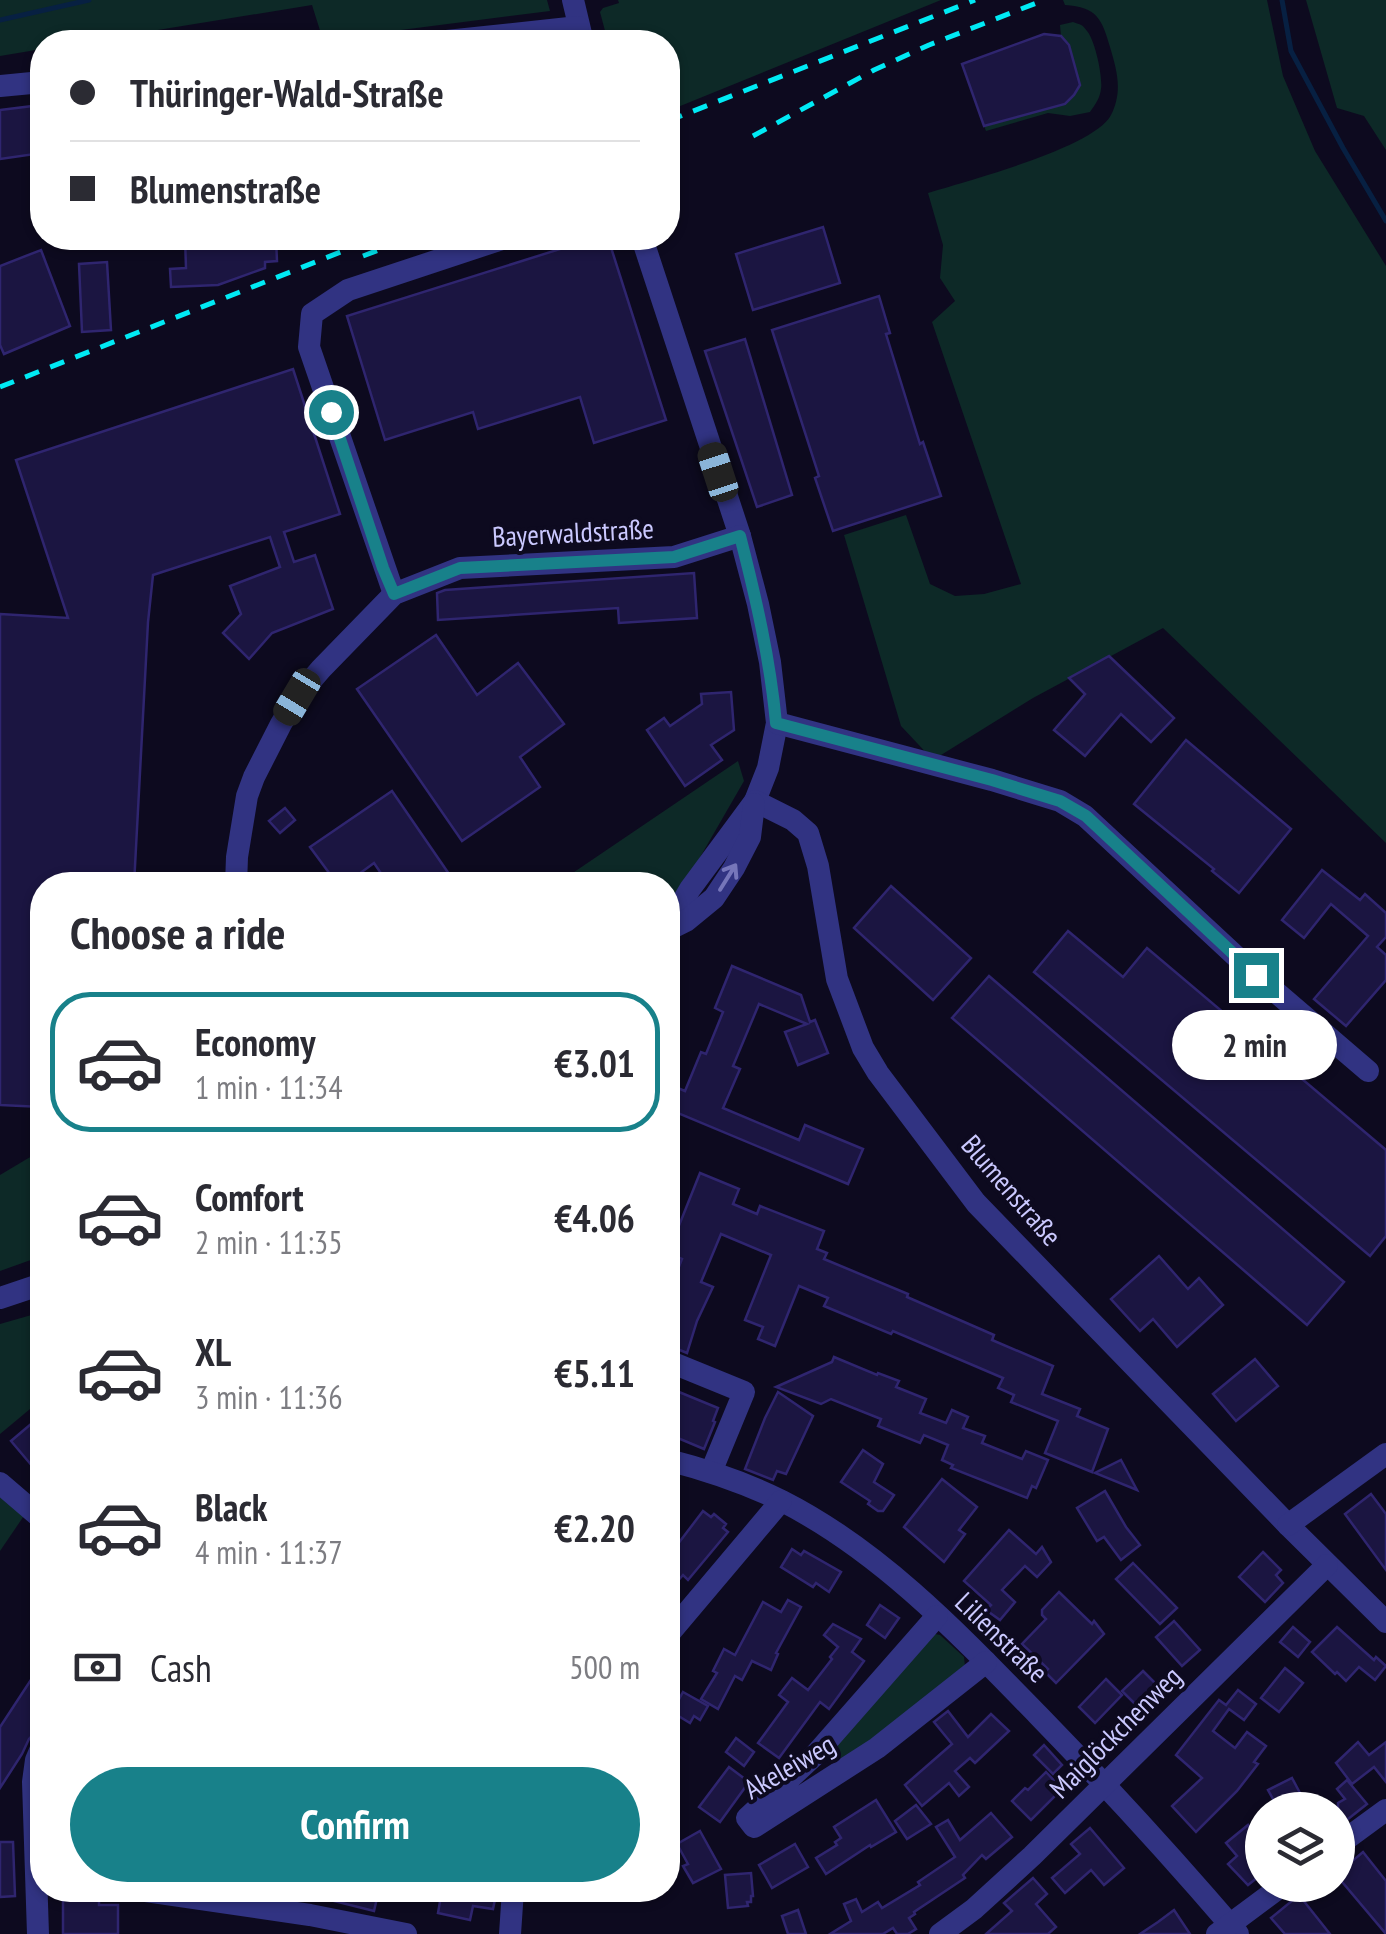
<!DOCTYPE html>
<meta charset="utf-8">
<style>
:root{--surface:#fff;--page:#f7f7f7;--text:#2b2b33;--muted:#7c7c81;--line:#e1e1e2;--accent:#18818a}
body{margin:0;font-family:"PT Sans Narrow",sans-serif;background:var(--page);color:var(--text);height:100vh;display:flex;flex-direction:column;font-size:38px;white-space:nowrap}
*{box-sizing:border-box;margin:0}
p{font-size:32px;color:var(--muted)}
.icon{flex:none;width:55px;height:55px;fill:none;stroke:currentColor;stroke-width:2;stroke-linecap:round;stroke-linejoin:round}
.map{position:relative;flex:1;overflow:hidden}
.side{position:absolute;left:30px;top:872px;width:650px;height:1030px;display:flex;flex-direction:column;background:var(--surface);border-radius:40px;box-shadow:0 2px 8px #0004}
.side>*{flex:none}
.hud{position:absolute;left:30px;top:30px;width:650px;height:220px;border-radius:40px;box-shadow:0 2px 8px #0004;display:grid;align-content:center;height:220px;padding:0 40px;background:var(--surface)}
.controls{position:absolute;left:1245px;top:1792px;display:grid;gap:20px}
.controls a{display:grid;place-items:center;width:110px;height:110px;border-radius:50%;background:var(--surface);box-shadow:0 2px 8px #0004;font-size:50px}
.end{position:absolute;width:45px;height:45px;margin:-22px;border:12px solid #18818a;background:#fff;box-shadow:0 0 0 5px #fff}
.from{border-radius:50%}
.bubble{position:absolute;height:70px;border-radius:35px;background:var(--surface);box-shadow:0 2px 8px #0004;font-size:32px;font-weight:600;line-height:70px;text-align:center}
.car{position:absolute;width:30px;height:60px;margin:-30px -15px;border-radius:12px;box-shadow:0 0 8px 2px #0007;background:linear-gradient(#222 24%,#8ab4d8 0 40%,#222 0 76%,#8ab4d8 0 86%,#222 0)}
.hud b{display:flex;align-items:center;gap:35px;height:95px;font-size:38px}
.hud b+b{border-top:2px solid var(--line)}
.hud i{width:25px;height:25px;background:var(--text)}
ul{padding:0;list-style:none}
li{display:flex;align-items:center;gap:30px;height:140px;margin:0 20px 15px;padding:0 20px;border:5px solid transparent;border-radius:40px}
li div{flex:1}
li b{display:block;font-size:38px}
li em{font-style:normal;font-weight:600}
li.current{border-color:var(--accent)}
li>.icon{width:90px;height:90px;stroke-width:1.5}
h2{padding:0 40px;font-size:45px;line-height:120px}
.pay{display:flex;align-items:center;gap:25px;height:110px;padding:0 40px;font-size:38px}
.pay p{margin-inline-start:auto}
.primary-button{display:flex;gap:20px;margin-top:auto;padding:20px 40px}
.primary-button a{flex:1;height:115px;border-radius:60px;background:var(--accent);color:#fff;font-size:40px;font-weight:600;line-height:115px;text-align:center}
.map>svg:first-child{display:block}
.green{fill:#0d2927}
.lines{fill:none;stroke-linecap:round;stroke-linejoin:round}
.stream{stroke:#072042;stroke-width:5}
.building{fill:#1b1541;stroke:#2f256f;stroke-width:2.5}
.minor{stroke:#313382;stroke-width:22}
.rail{stroke:#00eaf4;stroke-width:5;stroke-dasharray:15 12;stroke-linecap:butt}
.oneway{stroke:#7676ba}
.route{stroke:#18818a;stroke-width:12}
.labels{text-anchor:middle;dominant-baseline:central;stroke-width:8;stroke-linejoin:round;paint-order:stroke}
.street-label{font-size:28px;fill:#cbc9ff;stroke:#0d0a1f}
</style>
<div class="map">
<svg width="1386" height="1934" viewBox="0 0 1386 1934">
<rect width="100%" height="100%" fill="#0d0a1f"/>
<g class="green">
<path d="M0,0H547L550,11L323,40L312,5L84,42H42V49L0,56Z"/>
<path d="M618,0H941L668,111V42H608L600,12L603,8L619,3Z"/>
<path d="M1063,0H1267L1283,76L1315,151L1386,266V843L1163,628L1033,698L933,760L901,726L844,535L906,515L930,584L955,596L984,594L1021,584L932,322L955,301L940,278L943,245L928,193C966,181 1094,148 1111,115C1123,91 1117,71 1110,47C1102,19 1097,7 1065,5Z"/>
<path d="M1306,0H1386V150L1364,116L1337,108Z"/>
<path d="M1073,22C1081,25 1082,24 1087,31C1095,40 1103,77 1101,89C1100,98 1095,105 1090,112L1070,116L1048,113L986,131L984,126L1065,104L1074,95L1080,85L1069,45L1061,36L1060,25Z"/>
<path d="M738,761L744,781L684,885L668,903V885H555Z"/>
<path d="M42,1150V1256L0,1271V1175Z"/>
<path d="M42,1312V1399L0,1434V1324Z"/>
<path d="M0,1476L32,1504L0,1551Z"/>
<path d="M935,1634L940,1635L964,1657L965,1667L847,1762L835,1754L830,1747Z"/>
</g>
<g class="lines">
<g class="stream">
<path d="M1282,0L1291,51L1343,148L1386,221"/>
<path d="M0,20L89,0"/>
</g>
</g>
<g class="building">
<path d="M1044,34L1061,36L1069,45L1080,85L1074,95L1065,104L984,126L962,64Z"/>
<path d="M41,105L42,153L0,159V110Z"/>
<path d="M823,227L840,283L753,310L736,254Z"/>
<path d="M185,238H276L277,261L265,262V268L218,285L171,287L170,269L186,268Z"/>
<path d="M595,238H608L666,420L594,443L580,397L478,429L473,412L385,440L347,316Z"/>
<path d="M41,250L70,326L4,354L0,345V266Z"/>
<path d="M107,262L111,330L82,332L79,264Z"/>
<path d="M879,296L890,333L886,334L920,444L923,442L941,496L833,531L815,478L819,476L772,330Z"/>
<path d="M745,339L792,495L757,507L705,351Z"/>
<path d="M293,369L340,514L284,532L294,562L315,555L333,609L272,633L249,659L223,633L241,614L230,586L280,567L270,537L153,575L148,622L134,885H42V1107L0,1105V614L68,618L16,460Z"/>
<path d="M694,573L697,618L619,623L618,608L438,620L437,593L445,590Z"/>
<path d="M436,635L477,695L518,663L564,724L520,757L540,787L462,841L357,689Z"/>
<path d="M1109,656L1174,718L1151,742L1121,714L1085,756L1054,730L1085,694L1069,678Z"/>
<path d="M731,692L734,730L711,745L722,760L685,786L647,730L664,718L670,726L702,704L701,694Z"/>
<path d="M1186,740L1291,829L1239,893L1212,871L1214,869L1134,804Z"/>
<path d="M392,791L449,874L433,885H389L374,863L344,885H338L310,847Z"/>
<path d="M285,808L295,820L280,833L269,821Z"/>
<path d="M1322,870L1360,900L1365,894L1386,913V937L1377,947L1386,955V980L1346,1026L1314,999L1368,936L1331,904L1304,938L1282,920Z"/>
<path d="M891,886L971,958L933,1000L854,928Z"/>
<path d="M1068,931L1123,977L1147,948L1386,1150V1236L1370,1256L1034,972Z"/>
<path d="M732,966L801,995L810,1022L815,1020L828,1053L798,1065L785,1032L807,1024L759,1004L733,1066L740,1069L723,1108L799,1140L805,1125L863,1149L848,1184L668,1109V1084L685,1091L701,1052L706,1054L723,1012L715,1008Z"/>
<path d="M989,976L1344,1282L1307,1325L952,1018Z"/>
<path d="M700,1173L739,1189L733,1204L757,1214L760,1206L824,1231L817,1249L827,1253L824,1259L908,1294L907,1297L994,1335L992,1340L1053,1366L1042,1394L1080,1409L1077,1416L1108,1429L1092,1472L1045,1453L1058,1421L1011,1402L1014,1395L998,1388L1003,1378L893,1331L891,1334L824,1306L828,1298L799,1286L775,1346L758,1339L763,1327L745,1320L771,1255L721,1234L701,1282L713,1287L697,1321L687,1353L670,1346L672,1340L668,1338V1295L682,1259L668,1253Z"/>
<path d="M1159,1256L1188,1289L1199,1278L1223,1305L1177,1347L1153,1319L1140,1331L1111,1299Z"/>
<path d="M834,1357L877,1375L878,1373L899,1381L896,1387L926,1399L920,1413L946,1423L952,1410L968,1417L963,1428L985,1436L982,1443L1022,1459L1026,1451L1048,1460L1036,1488L1032,1486L1027,1498L951,1468L953,1465L942,1460L948,1445L924,1435L920,1443L878,1426L881,1419L831,1399L821,1404L776,1387L832,1362Z"/>
<path d="M1255,1359L1278,1386L1236,1421L1213,1394Z"/>
<path d="M679,1392L718,1408L713,1421L715,1422L704,1449L668,1434V1395L676,1398Z"/>
<path d="M778,1392L813,1416L786,1474L777,1471L773,1480L745,1469L765,1418Z"/>
<path d="M31,1424L42,1437V1458L33,1467L11,1441Z"/>
<path d="M863,1450L883,1464L874,1482L894,1495L883,1511H878L868,1504L870,1501L841,1482Z"/>
<path d="M1121,1460L1137,1490L1095,1473Z"/>
<path d="M942,1479L977,1507L959,1530L965,1534L944,1562L904,1527Z"/>
<path d="M1105,1491L1126,1527L1140,1545L1121,1560L1104,1537L1097,1541L1077,1508Z"/>
<path d="M1371,1494L1386,1514V1570L1345,1514Z"/>
<path d="M703,1511L711,1517L714,1514L726,1524L723,1528L728,1532L688,1580L683,1575L668,1592V1557Z"/>
<path d="M1009,1530L1036,1554L1042,1547L1051,1562L1037,1577L1025,1566L1002,1590L1015,1602L1000,1620L986,1610L991,1605L964,1581Z"/>
<path d="M792,1549L801,1555L804,1551L841,1572L829,1592L816,1583L813,1587L781,1567Z"/>
<path d="M1263,1552L1281,1570L1276,1575L1283,1583L1265,1602L1239,1577Z"/>
<path d="M1133,1563L1177,1608L1160,1624L1116,1579Z"/>
<path d="M1059,1592L1092,1624L1094,1621L1104,1634L1056,1683L1045,1672L1048,1669L1022,1644L1046,1619L1042,1615V1610Z"/>
<path d="M788,1600L801,1607L776,1653L778,1654L771,1670L752,1661L742,1680L735,1676L718,1709L701,1699L717,1673L713,1671L724,1649L735,1655L763,1602L781,1612Z"/>
<path d="M880,1605L899,1618L885,1638L867,1625Z"/>
<path d="M1174,1621L1200,1650L1182,1666L1156,1637Z"/>
<path d="M833,1624L861,1639L852,1652L864,1661L829,1709L820,1702L779,1758L758,1743L788,1702L779,1695L792,1678L808,1690L832,1659L830,1657L838,1647L824,1635Z"/>
<path d="M1293,1627L1310,1642L1298,1657L1280,1642Z"/>
<path d="M1337,1627L1374,1660L1376,1657L1386,1666L1375,1680L1359,1667L1346,1681L1337,1672L1335,1674L1312,1652Z"/>
<path d="M42,1663V1725L29,1739L22,1754L0,1788V1727Z"/>
<path d="M1285,1668L1303,1683L1279,1712L1261,1698Z"/>
<path d="M1143,1671L1161,1689L1140,1709L1122,1691Z"/>
<path d="M1106,1679L1122,1695L1095,1723L1079,1707Z"/>
<path d="M1238,1690L1256,1704L1244,1720L1229,1709L1213,1731L1235,1748L1247,1732L1266,1746L1254,1762L1258,1764L1237,1791L1196,1832L1172,1806L1202,1778L1176,1755L1219,1700L1226,1705Z"/>
<path d="M683,1692L708,1706L700,1720L694,1716L690,1723L672,1712Z"/>
<path d="M948,1711L968,1737L991,1714L1009,1731L975,1763L970,1758L955,1771L969,1787L959,1796L949,1783L922,1806L905,1785L952,1744L934,1722Z"/>
<path d="M736,1738L754,1752L744,1766L726,1752Z"/>
<path d="M1358,1742L1369,1755L1386,1742V1782L1374,1767L1352,1784L1336,1763Z"/>
<path d="M1044,1745L1062,1765L1053,1774L1034,1755Z"/>
<path d="M729,1767L749,1782L720,1822L699,1807Z"/>
<path d="M1046,1772L1062,1789L1031,1820L1012,1801L1025,1788L1028,1790Z"/>
<path d="M1292,1778L1309,1810H1279L1268,1790Z"/>
<path d="M1347,1780L1367,1804L1338,1827V1803L1345,1799L1337,1789Z"/>
<path d="M876,1800L896,1832L871,1847L870,1845L826,1874L816,1858L837,1845L835,1842L841,1838L834,1827Z"/>
<path d="M916,1805L931,1824L907,1839L895,1821Z"/>
<path d="M991,1813L1012,1837L986,1859L982,1855L963,1875L965,1878L914,1912L915,1914L909,1918L916,1929L908,1934H897L893,1928L883,1934H830L851,1921L844,1904L856,1899L862,1912L878,1902L882,1908L920,1885L918,1882L955,1857L936,1827L948,1820L960,1840Z"/>
<path d="M1262,1824V1874L1248,1885L1228,1864L1237,1856L1226,1843L1248,1825L1251,1830Z"/>
<path d="M1090,1828L1124,1868L1104,1885L1091,1870L1065,1893L1052,1878L1080,1854L1071,1844Z"/>
<path d="M700,1831L721,1869L693,1883L683,1866L688,1864L677,1844Z"/>
<path d="M0,1842H13L15,1896L0,1897Z"/>
<path d="M795,1844L808,1867L772,1888L759,1865Z"/>
<path d="M1363,1852L1386,1881V1934L1338,1877V1873Z"/>
<path d="M751,1873L753,1896H751V1902H747L748,1906L728,1908L725,1875Z"/>
<path d="M1033,1878L1047,1894L1036,1904L1056,1927L1048,1934H986L1012,1911L1004,1903Z"/>
<path d="M310,1890H362L378,1894L374,1911L310,1895Z"/>
<path d="M442,1890H497L493,1909L473,1906L470,1920L438,1913Z"/>
<path d="M1299,1895L1330,1934H1285L1271,1918Z"/>
<path d="M63,1899L99,1900V1905H118V1934H63Z"/>
<path d="M798,1910L806,1934H788L782,1916Z"/>
<path d="M1174,1910L1190,1934H1140L1158,1922Z"/>
</g>
<g class="lines">
<g class="minor">
<path d="M573,0L583,42"/>
<path d="M437,42L578,27"/>
<path d="M0,86L42,82"/>
<path d="M642,238L740,536L758,604L770,662L777,723L768,768L755,801L690,889L668,926"/>
<path d="M394,594L309,347L312,314L348,290L505,238"/>
<path d="M777,723L992,780L1060,801L1085,816L1256,975L1368,1071"/>
<path d="M755,801L793,820L808,833L818,866L837,979L863,1048L878,1073L976,1203L1288,1525L1386,1622"/>
<path d="M236,885L237,857L247,796L254,777L281,724L297,697L321,669L394,594L460,568L674,557L740,536"/>
<path d="M668,930L686,921L714,898L734,868L750,837L754,804"/>
<path d="M0,1298L42,1284"/>
<path d="M668,1361L744,1392L711,1472"/>
<path d="M668,1460C707,1470 746,1483 782,1501C881,1551 961,1636 1038,1715C1107,1786 1174,1859 1238,1934"/>
<path d="M0,1483L42,1519"/>
<path d="M1288,1525L1386,1454"/>
<path d="M937,1616L815,1755L747,1818L754,1827L877,1748L986,1662"/>
<path d="M668,1635L781,1501"/>
<path d="M1338,1845L1386,1810"/>
<path d="M139,1890L310,1915L406,1934"/>
<path d="M38,1934L33,1782L36,1760L42,1746"/>
<path d="M510,1934L513,1890"/>
<path d="M940,1934L974,1909L1032,1856L1327,1565"/>
<path d="M1217,1934L1283,1885"/>
</g>
<g class="rail">
<path d="M668,121L975,0"/>
<path d="M753,136L874,70L929,45L1044,0"/>
<path d="M363,256L410,238"/>
<path d="M0,387L376,238"/>
</g>
</g>
<defs><path id="oneway-shaft" d="M-6 0H5M1.5-3L5.5 0L1.5 3" fill="none" stroke-width="1.6" stroke-linecap="round" stroke-linejoin="round" transform="scale(2.5)"/></defs>
<use class="oneway" href="#oneway-shaft" transform="translate(728 877) rotate(-58)"/>
<g class="lines">
<path class="route" d="M331,412L383,568L394,594L460,568L674,557L740,536C756,598 770,659 776,723L992,780L1060,801L1086,816L1256,975"/>
</g>
<g class="labels">
<g class="street-label">
<text transform="translate(573 532) rotate(-3)">Bayerwaldstraße</text>
<text transform="translate(1012 1190) rotate(49)">Blumenstraße</text>
<text transform="translate(1002 1637) rotate(44)">Lilienstraße</text>
<text transform="translate(1115 1732) rotate(-45)">Maiglöckchenweg</text>
<text transform="translate(789 1766) rotate(-30)">Akeleiweg</text>
</g>
</g>
</svg>
<div class="controls">
<a><svg class="icon" aria-label="layers" viewBox="0 0 24 24"><path d="M12 4l9 5-9 5-9-5zM3 14l9 5 9-5"/></svg></a>
</div>
<i class="end from" style="left:331px;top:412px"></i>
<i class="end" style="left:1256px;top:975px"></i>
<div class="bubble" style="left:1172px;top:1010px;width:165px">2 min</div>
<i class="car" style="left:718px;top:472px;rotate:342deg"></i>
<i class="car" style="left:297px;top:697px;rotate:211deg"></i>
<div class="hud">
<b><i class="from"></i>Thüringer-Wald-Straße</b>
<b><i></i>Blumenstraße</b>
</div>
<section class="side">
<h2>Choose a ride</h2>
<ul>
<li class="current"><svg class="icon" aria-label="car" viewBox="0 0 24 24"><path d="M5 17H2v-5l4-1 3-4h7l3 4 3 1v5h-3M9 17h6M6 11h13"/><circle cx="7" cy="17" r="2"/><circle cx="17" cy="17" r="2"/></svg><div><b>Economy</b><p>1 min · 11:34</p></div><em>€3.01</em></li>
<li><svg class="icon" aria-label="car" viewBox="0 0 24 24"><path d="M5 17H2v-5l4-1 3-4h7l3 4 3 1v5h-3M9 17h6M6 11h13"/><circle cx="7" cy="17" r="2"/><circle cx="17" cy="17" r="2"/></svg><div><b>Comfort</b><p>2 min · 11:35</p></div><em>€4.06</em></li>
<li><svg class="icon" aria-label="car" viewBox="0 0 24 24"><path d="M5 17H2v-5l4-1 3-4h7l3 4 3 1v5h-3M9 17h6M6 11h13"/><circle cx="7" cy="17" r="2"/><circle cx="17" cy="17" r="2"/></svg><div><b>XL</b><p>3 min · 11:36</p></div><em>€5.11</em></li>
<li><svg class="icon" aria-label="car" viewBox="0 0 24 24"><path d="M5 17H2v-5l4-1 3-4h7l3 4 3 1v5h-3M9 17h6M6 11h13"/><circle cx="7" cy="17" r="2"/><circle cx="17" cy="17" r="2"/></svg><div><b>Black</b><p>4 min · 11:37</p></div><em>€2.20</em></li>
</ul>
<div class="pay"><svg class="icon" aria-label="cash" viewBox="0 0 24 24"><path d="M3 7h18v10H3z"/><circle cx="12" cy="12" r="2"/></svg>Cash<p>500 m</p></div>
<div class="primary-button"><a>Confirm</a></div>
</section>
</div>
